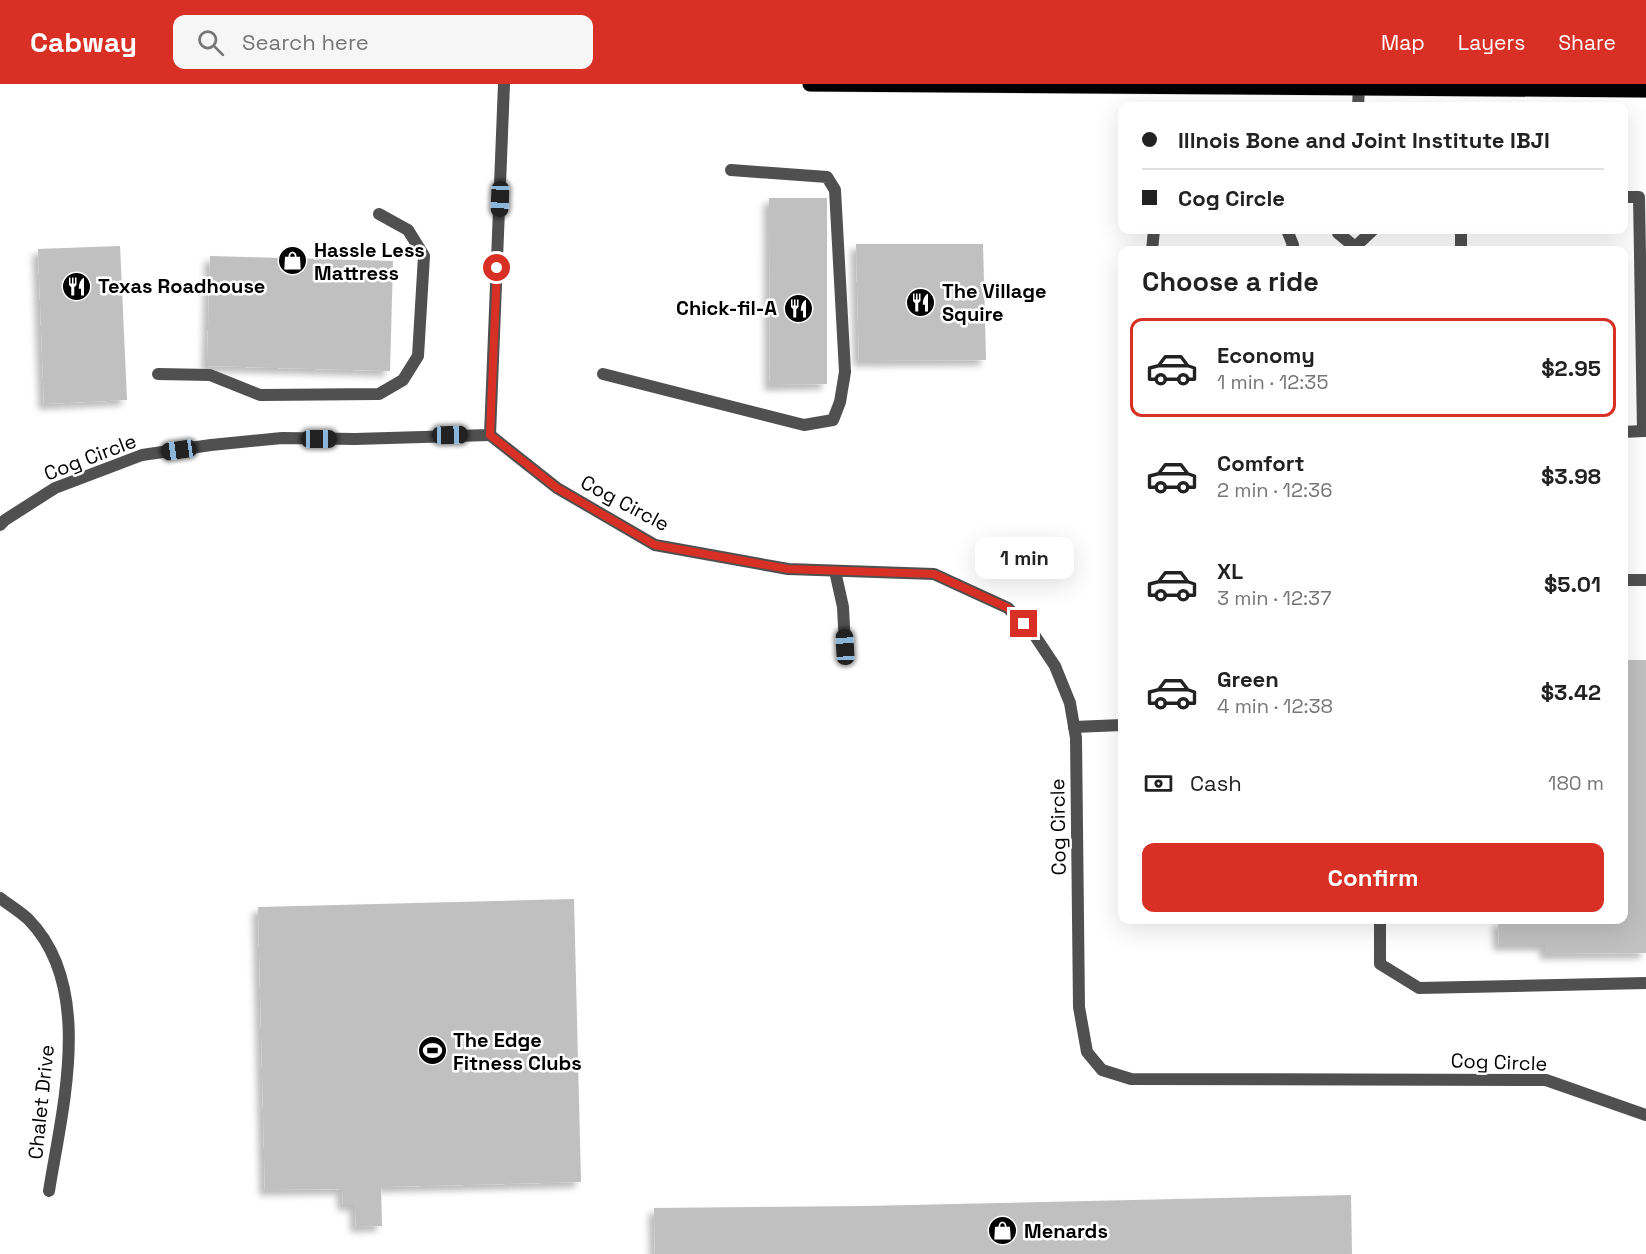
<!DOCTYPE html>
<meta charset="utf-8">
<style>
:root{--surface:#fff;--page:#f6f6f6;--text:#222;--muted:#767676;--line:#e0e0e0;--accent:#d93025}
body{margin:0;font-family:"Space Grotesk",sans-serif;background:var(--page);color:var(--text);height:100vh;display:flex;flex-direction:column;font-size:22px;white-space:nowrap}
*{box-sizing:border-box;margin:0}
p{font-size:20px;color:var(--muted)}
.icon{flex:none;width:33px;height:33px;fill:none;stroke:currentColor;stroke-width:2;stroke-linecap:round;stroke-linejoin:round}
.map{position:relative;flex:1;overflow:hidden}
.sheet{position:absolute;left:1118px;top:162px;width:510px;height:678px;display:flex;flex-direction:column;background:var(--surface);border-radius:12px;box-shadow:0 6px 24px #0002}
.sheet>*{flex:none}
.top-card{position:absolute;left:1118px;top:18px;width:510px;height:132px;border-radius:12px;box-shadow:0 6px 24px #0002;display:grid;align-content:center;height:132px;padding:0 24px;background:var(--surface)}
.end{position:absolute;width:27px;height:27px;margin:-14px;border:8px solid #d93025;background:#fff;box-shadow:0 0 0 3px #fff}
.from{border-radius:50%}
.bubble{position:absolute;height:42px;border-radius:12px;background:var(--surface);box-shadow:0 6px 24px #0002;font-size:20px;font-weight:700;line-height:42px;text-align:center}
.car{position:absolute;width:18px;height:36px;margin:-18px -9px;border-radius:8px;box-shadow:0 0 4px 2px #0007;background:linear-gradient(#222 24%,#8ab4d8 0 40%,#222 0 76%,#8ab4d8 0 86%,#222 0)}
.top-card b{display:flex;align-items:center;gap:21px;height:57px;font-size:22px}
.top-card b+b{border-top:2px solid var(--line)}
.top-card i{width:15px;height:15px;background:var(--text)}
ul{padding:0;list-style:none}
li{display:flex;align-items:center;gap:18px;height:99px;margin:0 12px 9px;padding:0 12px;border:3px solid transparent;border-radius:12px}
li div{flex:1}
li b{display:block;font-size:22px}
li em{font-style:normal;font-weight:700}
li.current{border-color:var(--accent)}
li>.icon{width:54px;height:54px;stroke-width:1.5}
h2{padding:0 24px;font-size:27px;line-height:72px}
.pay{display:flex;align-items:center;gap:15px;height:66px;padding:0 24px;font-size:22px}
.pay p{margin-inline-start:auto}
.button{display:flex;gap:12px;margin-top:auto;padding:12px 24px}
.button a{flex:1;height:69px;border-radius:12px;background:var(--accent);color:#fff;font-size:24px;font-weight:700;line-height:69px;text-align:center}
header{display:flex;align-items:center;gap:36px;box-sizing:border-box;height:84px;padding:0 30px;background:var(--accent);color:#fff}
header strong{font-size:28px}
nav{display:flex;gap:33px;margin-inline-start:auto;font-size:21px}
.search{width:420px;height:54px;background:var(--page);display:flex;align-items:center;gap:15px;box-sizing:border-box;padding:0 21px;border-radius:12px;color:var(--muted);font-size:22px}
.map>svg:first-child{display:block}
.building{fill:#c0c0c0;filter:url(#shadow)}
.lines{fill:none;stroke-linecap:round;stroke-linejoin:round}
.primary-casing{stroke:#dbdbdb;stroke-width:16}
.lane{stroke:#505050;stroke-width:12}
.primary{stroke:#000;stroke-width:15}
.route{stroke:#d93025;stroke-width:8}
.labels{text-anchor:middle;dominant-baseline:central;stroke-width:5;stroke-linejoin:round;paint-order:stroke}
.poi-label{font-size:20px;font-weight:bold;fill:#000;stroke:#fff;text-anchor:start}
.street-label{font-size:20px;fill:#000;stroke:#fff}
</style>
<header>
<strong>Cabway</strong>
<div class="search"><svg class="icon" aria-label="search" viewBox="0 0 24 24"><circle cx="10" cy="10" r="6"/><path d="M15 15l6 6"/></svg>Search here</div>
<nav><a>Map</a><a>Layers</a><a>Share</a></nav>
</header>
<div class="map">
<svg width="1646" height="1170" viewBox="0 0 1646 1170">
<defs>
<filter id="shadow"><feDropShadow dx="-5.5" dy="5.5" stdDeviation="3" flood-color="#0004"/></filter>
</defs>
<rect width="100%" height="100%" fill="#fff"/>
<g class="building">
<path d="M769,114H827V300L770,301Z"/>
<path d="M856,160H983L986,276L859,277Z"/>
<path d="M120,162L127,316L44,320L38,165Z"/>
<path d="M210,172L393,177L390,287L207,282Z"/>
<path d="M1623,576H1646V869L1545,870V861H1499L1498,836H1623Z"/>
<path d="M574,815L581,1098L381,1103L382,1142L356,1143L355,1121H343L342,1105L265,1106L258,823Z"/>
<path d="M1351,1111L1352,1170H655L654,1124L865,1122Z"/>
</g>
<g class="lines">
<defs>
<path id="primary" d="M810,0L1646,6"/>
</defs>
<use href="#primary" class="primary-casing"/>
<g class="lane">
<path d="M1358,22L1359,4"/>
<path d="M1623,113H1639L1643,347H1646"/>
<path d="M1287,146L1293,161L1291,166"/>
<path d="M1338,146V149L1355,163"/>
<path d="M1461,146V166"/>
<path d="M1152,166L1154,146"/>
<path d="M1355,166V163L1373,146"/>
<path d="M158,290L210,291L260,311L379,310L403,296L418,272L424,172L408,146L379,130"/>
<path d="M603,290L804,341L833,336L840,318L845,288L835,106L827,93L731,86"/>
<path d="M1623,348L1643,347"/>
<path d="M490,351L557,404L655,461L788,485L934,490L1008,524L1035,552L1055,582L1070,619L1076,654L1079,923L1087,968L1102,986L1131,995L1546,996L1646,1031"/>
<path d="M0,441L5,436L55,404L142,371L211,361L282,354L355,355L490,351L504,0"/>
<path d="M835,487L843,523L845,563"/>
<path d="M1623,496H1646"/>
<path d="M1074,643L1122,641"/>
<path d="M0,814C9,821 21,828 29,836C95,904 62,1025 49,1107"/>
<path d="M1380,836V880L1419,904L1646,899"/>
</g>
<use href="#primary" class="primary"/>
</g>
<g class="lines">
<path class="route" d="M497,184L490,351L557,404L655,461L788,485L934,490L1008,524L1024,540"/>
</g>
<defs>
<symbol id="shop-disc" viewBox="-11 -11 22 22"><circle r="9.5" fill="#000" stroke="#fff"/><path d="M-5-2.5h2.3a2.7 3.5 0 0 1 5.4 0H5L5.5 6h-11ZM-1.5-2.5h3a1.5 2.3 0 0 0-3 0Z" fill="#fff"/></symbol>
<symbol id="restaurant-disc" viewBox="-11 -11 22 22"><circle r="9.5" fill="#000" stroke="#fff"/><path d="M-5-6h1v4h1v-4h1v4h1v-4h1v5L-1.5 .5V6h-2V.5L-5-1ZM5-6V6H3V1.5H1.5Q1.5-4 5-6Z" fill="#fff"/></symbol>
<symbol id="stadium-disc" viewBox="-11 -11 22 22"><circle r="9.5" fill="#000" stroke="#fff"/><path d="M0-5a6.5 5 0 1 0 0 10a6.5 5 0 1 0 0-10ZM-3.5-1.8h7v3.6h-7Z" fill="#fff"/></symbol>
</defs>
<g fill-rule="evenodd">
<use href="#shop-disc" x="276" y="160" width="33" height="33"/>
<use href="#restaurant-disc" x="60" y="186" width="33" height="33"/>
<use href="#restaurant-disc" x="904" y="202" width="33" height="33"/>
<use href="#restaurant-disc" x="782" y="208" width="33" height="33"/>
<use href="#stadium-disc" x="416" y="950" width="33" height="33"/>
<use href="#shop-disc" x="986" y="1130" width="33" height="33"/>
</g>
<g class="labels">
<g class="poi-label">
<text x="314" y="166">Hassle Less<tspan x="314" dy="23">Mattress</tspan></text>
<text x="98" y="202">Texas Roadhouse</text>
<text x="942" y="207">The Village<tspan x="942" dy="23">Squire</tspan></text>
<text x="777" y="224" text-anchor="end">Chick-fil-A</text>
<text x="453" y="956">The Edge<tspan x="453" dy="23">Fitness Clubs</tspan></text>
<text x="1024" y="1147">Menards</text>
</g>
<g class="street-label">
<text transform="translate(90 373) rotate(-21)">Cog Circle</text>
<text transform="translate(625 419) rotate(28)">Cog Circle</text>
<text transform="translate(1058 743) rotate(-91)">Cog Circle</text>
<text transform="translate(1499 978) rotate(2)">Cog Circle</text>
<text transform="translate(41 1018) rotate(-84)">Chalet Drive</text>
</g>
</g>
</svg>
<i class="end from" style="left:497px;top:184px"></i>
<i class="end" style="left:1024px;top:540px"></i>
<div class="bubble" style="left:975px;top:453px;width:99px">1 min</div>
<i class="car" style="left:500px;top:115px;rotate:182deg"></i>
<i class="car" style="left:450px;top:351px;rotate:89deg"></i>
<i class="car" style="left:319px;top:355px;rotate:90deg"></i>
<i class="car" style="left:179px;top:366px;rotate:262deg"></i>
<i class="car" style="left:845px;top:563px;rotate:357deg"></i>
<div class="top-card">
<b><i class="from"></i>Illnois Bone and Joint Institute IBJI</b>
<b><i></i>Cog Circle</b>
</div>
<section class="sheet">
<h2>Choose a ride</h2>
<ul>
<li class="current"><svg class="icon" aria-label="car" viewBox="0 0 24 24"><path d="M5 17H2v-5l4-1 3-4h7l3 4 3 1v5h-3M9 17h6M6 11h13"/><circle cx="7" cy="17" r="2"/><circle cx="17" cy="17" r="2"/></svg><div><b>Economy</b><p>1 min · 12:35</p></div><em>$2.95</em></li>
<li><svg class="icon" aria-label="car" viewBox="0 0 24 24"><path d="M5 17H2v-5l4-1 3-4h7l3 4 3 1v5h-3M9 17h6M6 11h13"/><circle cx="7" cy="17" r="2"/><circle cx="17" cy="17" r="2"/></svg><div><b>Comfort</b><p>2 min · 12:36</p></div><em>$3.98</em></li>
<li><svg class="icon" aria-label="car" viewBox="0 0 24 24"><path d="M5 17H2v-5l4-1 3-4h7l3 4 3 1v5h-3M9 17h6M6 11h13"/><circle cx="7" cy="17" r="2"/><circle cx="17" cy="17" r="2"/></svg><div><b>XL</b><p>3 min · 12:37</p></div><em>$5.01</em></li>
<li><svg class="icon" aria-label="car" viewBox="0 0 24 24"><path d="M5 17H2v-5l4-1 3-4h7l3 4 3 1v5h-3M9 17h6M6 11h13"/><circle cx="7" cy="17" r="2"/><circle cx="17" cy="17" r="2"/></svg><div><b>Green</b><p>4 min · 12:38</p></div><em>$3.42</em></li>
</ul>
<div class="pay"><svg class="icon" aria-label="cash" viewBox="0 0 24 24"><path d="M3 7h18v10H3z"/><circle cx="12" cy="12" r="2"/></svg>Cash<p>180 m</p></div>
<div class="button"><a>Confirm</a></div>
</section>
</div>
